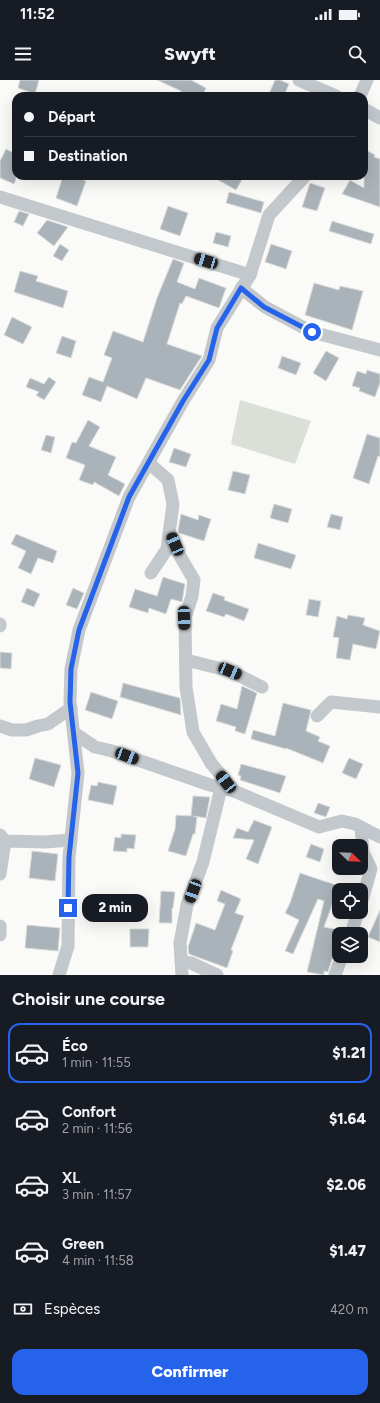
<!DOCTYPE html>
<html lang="fr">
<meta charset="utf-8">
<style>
:root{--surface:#171b24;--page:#242831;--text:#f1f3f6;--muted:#9ea1a6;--line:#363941;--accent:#2563eb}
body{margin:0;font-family:Figtree,sans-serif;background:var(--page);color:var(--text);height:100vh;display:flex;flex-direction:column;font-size:15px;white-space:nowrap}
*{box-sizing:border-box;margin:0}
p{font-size:13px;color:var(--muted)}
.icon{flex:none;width:22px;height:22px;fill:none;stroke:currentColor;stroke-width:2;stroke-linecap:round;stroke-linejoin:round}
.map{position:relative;height:895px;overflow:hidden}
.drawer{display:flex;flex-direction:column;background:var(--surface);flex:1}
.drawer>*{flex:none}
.hud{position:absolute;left:12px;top:12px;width:356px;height:88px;border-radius:12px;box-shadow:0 4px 16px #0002;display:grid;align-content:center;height:88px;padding:0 12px;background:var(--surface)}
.needle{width:26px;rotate:113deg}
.buttons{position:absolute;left:332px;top:759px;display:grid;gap:8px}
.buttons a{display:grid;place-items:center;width:36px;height:36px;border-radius:8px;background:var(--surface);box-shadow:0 4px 16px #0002;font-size:20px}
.end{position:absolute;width:18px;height:18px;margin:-9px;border:5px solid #2563eb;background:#fff;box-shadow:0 0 0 2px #fff}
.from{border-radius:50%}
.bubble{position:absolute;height:28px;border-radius:12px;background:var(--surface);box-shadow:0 4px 16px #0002;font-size:13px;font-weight:800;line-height:28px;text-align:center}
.car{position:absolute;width:12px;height:24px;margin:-12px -6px;border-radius:5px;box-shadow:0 0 3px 1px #0007;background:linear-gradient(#222 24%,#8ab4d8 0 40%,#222 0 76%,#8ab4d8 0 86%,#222 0)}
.hud b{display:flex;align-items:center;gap:14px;height:38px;font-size:15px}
.hud b+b{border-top:1px solid var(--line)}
.hud i{width:10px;height:10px;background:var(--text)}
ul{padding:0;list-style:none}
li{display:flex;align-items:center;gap:12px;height:60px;margin:0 8px 6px;padding:0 4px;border:2px solid transparent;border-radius:12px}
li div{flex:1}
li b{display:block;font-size:15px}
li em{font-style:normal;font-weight:800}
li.active{border-color:var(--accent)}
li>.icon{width:36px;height:36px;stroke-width:1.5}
h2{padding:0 12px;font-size:18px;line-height:48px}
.pay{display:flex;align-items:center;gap:10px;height:44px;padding:0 12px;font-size:15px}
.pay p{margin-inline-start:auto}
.cta{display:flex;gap:8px;margin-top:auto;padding:8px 12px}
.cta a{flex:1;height:46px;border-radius:12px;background:var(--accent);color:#fff;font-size:16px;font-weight:800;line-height:46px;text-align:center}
.status{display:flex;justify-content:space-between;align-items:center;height:28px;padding:0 20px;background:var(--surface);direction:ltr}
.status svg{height:11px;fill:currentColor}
header{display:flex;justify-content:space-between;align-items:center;height:52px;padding:0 12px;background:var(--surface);font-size:18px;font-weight:800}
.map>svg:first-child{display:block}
.green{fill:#dadfd7}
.building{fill:#aab3b9;stroke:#dcdcda}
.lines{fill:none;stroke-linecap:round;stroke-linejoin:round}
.minor{stroke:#c3c8cc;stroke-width:13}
.route{stroke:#2563eb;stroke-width:5}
</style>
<div class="status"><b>11:52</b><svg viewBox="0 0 49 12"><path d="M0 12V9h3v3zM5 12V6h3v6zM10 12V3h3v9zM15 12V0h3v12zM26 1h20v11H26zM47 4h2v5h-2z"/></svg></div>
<header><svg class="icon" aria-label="menu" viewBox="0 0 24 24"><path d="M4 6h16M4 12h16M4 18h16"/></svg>Swyft<svg class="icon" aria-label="search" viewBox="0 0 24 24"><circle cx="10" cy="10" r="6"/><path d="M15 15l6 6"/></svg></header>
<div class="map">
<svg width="380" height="895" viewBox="0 0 380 895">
<rect width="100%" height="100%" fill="#fafaf8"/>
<path class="green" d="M240,320L311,341L295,384L231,364Z"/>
<g class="building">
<path d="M20,0H39L35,14L18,8Z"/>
<path d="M157,0H191L206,8L202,16H179L181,11Z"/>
<path d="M275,0H280L289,4L284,16H268Z"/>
<path d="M6,69L16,74V99L14,104L0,98V81Z"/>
<path d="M364,69L375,75L374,77L380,79V127L342,114L350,100L364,108Z"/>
<path d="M63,96H71L86,101L77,126L56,118Z"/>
<path d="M211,96H244L236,110Z"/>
<path d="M310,103L325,108L317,131L302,127Z"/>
<path d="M229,112L264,122L261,133L226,123Z"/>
<path d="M168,126L188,133L180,156L160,149Z"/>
<path d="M19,131L29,134L23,146L14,142Z"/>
<path d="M47,140L68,147L54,166L37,153Z"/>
<path d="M332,141L374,154L371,164L329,151Z"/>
<path d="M216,152L231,156L228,167L213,163Z"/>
<path d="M60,164L69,170L62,181L53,176Z"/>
<path d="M271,164L292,171L286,189L265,182Z"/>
<path d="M173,179L184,183L177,202L195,209L199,198L226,208L219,228L186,216L182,224L180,223L167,264L202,276L180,310L146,298L137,319L107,306L101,322L82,315L89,297L103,302L112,278L104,275L113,251L143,262L157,218Z"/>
<path d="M20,191L38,196L36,201L68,211L63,228L14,212Z"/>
<path d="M314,203L339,210L340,206L363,211L352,250L305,235Z"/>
<path d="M12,237L32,247L23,264L4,255Z"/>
<path d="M62,256L76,261L71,278L56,273Z"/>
<path d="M326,271L339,278L326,301L313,293Z"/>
<path d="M282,276L301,283L296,295L278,288Z"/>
<path d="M367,290L380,294V303L375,317L359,311L360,308L352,306L357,291L366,294Z"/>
<path d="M49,297L56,302L44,320L36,315L39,312L26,307L30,298L44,304Z"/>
<path d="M88,340L100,347L89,366L116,377L108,395L125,404L119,416L94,402L93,405L79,400L85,385L66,378L72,362L76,363Z"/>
<path d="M367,354L380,358V377L378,376L369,404L353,398Z"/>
<path d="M46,355L55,357L51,373L41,370Z"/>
<path d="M174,368L191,374L186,387L169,382Z"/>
<path d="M233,391L250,395L245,414L228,410Z"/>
<path d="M274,424L292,429L288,443L270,438Z"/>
<path d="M181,434L198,440L199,435L211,439L204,461L179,453L178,450Z"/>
<path d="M331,434L343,437L340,450L327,447Z"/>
<path d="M16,454L57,471L53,483L38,478L31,494L18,488L26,471L11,464Z"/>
<path d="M258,463L296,475L291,489L254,478Z"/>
<path d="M163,497L185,504L182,522L171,519L166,534L149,528L148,533L129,527L135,509L157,516Z"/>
<path d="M27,508L40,514L34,527L21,522Z"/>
<path d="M73,508L84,513L77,529L66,525Z"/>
<path d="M213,513L225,517L224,520L249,529L244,541L226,534L224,537L206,531Z"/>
<path d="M309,519L321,521L318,537L306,535Z"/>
<path d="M348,535L365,538L363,545L380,551L376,569L353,564L350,580L336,578L339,558L333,557L337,536L347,539Z"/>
<path d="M0,572L12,573L11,589L0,588Z"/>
<path d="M123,603L180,618L181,635L120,617Z"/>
<path d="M242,606L257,613L245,654L235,651L236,647L216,641L221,624L237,629Z"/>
<path d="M91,612L118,621L112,639L85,630Z"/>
<path d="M283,623L311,630L306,651L320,657L318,661L330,666L323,683L286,668V669L251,659L253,650L275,656Z"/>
<path d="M35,678L61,685L54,707L29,699Z"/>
<path d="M349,678L363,684L356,699L342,693Z"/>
<path d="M241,684L286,696L280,713L240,700L241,696L238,695Z"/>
<path d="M98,702L117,706L113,725L88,720L91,705L97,706Z"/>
<path d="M193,716L210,717L206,738L193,736L197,737L195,754H193L186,776L168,771L175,749L176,735L191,736Z"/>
<path d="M318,723L330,727L326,737L314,733Z"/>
<path d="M254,740L272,747L258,784L246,779L254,760L233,758L237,748L248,752Z"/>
<path d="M121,754L136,755L134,769L127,768V772L113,771L115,757L121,758Z"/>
<path d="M311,764L324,769L320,782L306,777Z"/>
<path d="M32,771L58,774L55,801L29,798Z"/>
<path d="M300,793L339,806L324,847L339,850V868L334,873L328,892L324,891V895L307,892L324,821L318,819L293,874L285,871L299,840L285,833L290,823Z"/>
<path d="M221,810L241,819L235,833L244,836L231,870L233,871L227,888L189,874L188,867L196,843L215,850L225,824L217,821Z"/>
<path d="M161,811L175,812L173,828H172V843H159Z"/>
<path d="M380,830V862L368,857Z"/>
<path d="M27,845L60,848L58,871L25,868Z"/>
<path d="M130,849H149L148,867H130Z"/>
</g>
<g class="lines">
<g class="minor">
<path d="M299,0L336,16"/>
<path d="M360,16L367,0"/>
<path d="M364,29L380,38"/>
<path d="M0,117L250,195"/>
<path d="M241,208L265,227L312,252L380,270"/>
<path d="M149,383L168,400L173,424L167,469L151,493"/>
<path d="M170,453L180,476L194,500L192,516L185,538L186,607L193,652L211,683L234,711"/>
<path d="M0,544V546"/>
<path d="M186,580L230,591L262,607"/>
<path d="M317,636L331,622L380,627"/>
<path d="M0,646L12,650H26L38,646L48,644L71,628"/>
<path d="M74,653L95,667L112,671L210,705L234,711L319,747L342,741L355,744L380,757"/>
<path d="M361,747L363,772L371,789L361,824"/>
<path d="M0,755L5,761L45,762L71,760"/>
<path d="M0,794L5,761"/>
<path d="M0,846V855"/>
<path d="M351,854L358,832"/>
<path d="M181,881L191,883L217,895"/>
<path d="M59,895L68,866L69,777L78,693L70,622L71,589L79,550L129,417L183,321L209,280L217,248L250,195L269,135L305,96"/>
<path d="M182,895L180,863L187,825L203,782L221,708"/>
<path d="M335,895L342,876"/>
</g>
</g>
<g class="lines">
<path class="route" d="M68,828L69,777L78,693L70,622L71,589L79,550L129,417L183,321L209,280L217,248L241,208L264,227L312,252"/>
</g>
</svg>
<div class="buttons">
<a><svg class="needle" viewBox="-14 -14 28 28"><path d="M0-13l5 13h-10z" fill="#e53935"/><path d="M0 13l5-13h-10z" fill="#9ea1a6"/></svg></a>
<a><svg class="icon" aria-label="locate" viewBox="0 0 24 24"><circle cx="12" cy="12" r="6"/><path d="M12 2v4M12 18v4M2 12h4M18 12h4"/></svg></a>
<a><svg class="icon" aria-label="layers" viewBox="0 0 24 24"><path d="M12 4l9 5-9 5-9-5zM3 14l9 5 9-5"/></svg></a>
</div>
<i class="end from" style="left:312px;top:252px"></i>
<i class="end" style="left:68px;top:828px"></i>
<div class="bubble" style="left:82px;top:814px;width:66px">2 min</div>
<i class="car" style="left:206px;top:181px;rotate:287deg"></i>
<i class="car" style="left:175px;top:464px;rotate:337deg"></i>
<i class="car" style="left:184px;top:538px;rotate:178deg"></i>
<i class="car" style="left:230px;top:591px;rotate:113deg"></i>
<i class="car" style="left:127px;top:676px;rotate:111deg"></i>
<i class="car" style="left:226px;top:702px;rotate:322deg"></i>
<i class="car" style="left:193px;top:811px;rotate:200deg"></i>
<div class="hud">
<b><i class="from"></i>Départ</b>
<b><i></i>Destination</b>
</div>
</div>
<section class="drawer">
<h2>Choisir une course</h2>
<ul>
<li class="active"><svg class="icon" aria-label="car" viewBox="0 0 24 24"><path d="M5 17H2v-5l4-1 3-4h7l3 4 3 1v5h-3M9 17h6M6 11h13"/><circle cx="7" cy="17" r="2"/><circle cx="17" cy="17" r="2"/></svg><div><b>Éco</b><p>1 min · 11:55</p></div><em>$1.21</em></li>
<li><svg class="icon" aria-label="car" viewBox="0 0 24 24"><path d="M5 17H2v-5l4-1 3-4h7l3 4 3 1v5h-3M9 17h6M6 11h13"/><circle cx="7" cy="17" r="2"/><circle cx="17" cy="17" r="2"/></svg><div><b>Confort</b><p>2 min · 11:56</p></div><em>$1.64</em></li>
<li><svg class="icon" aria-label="car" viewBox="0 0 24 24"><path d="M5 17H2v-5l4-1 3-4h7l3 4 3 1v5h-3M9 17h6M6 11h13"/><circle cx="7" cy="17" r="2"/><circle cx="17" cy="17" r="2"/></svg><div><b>XL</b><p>3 min · 11:57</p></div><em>$2.06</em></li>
<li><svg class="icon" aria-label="car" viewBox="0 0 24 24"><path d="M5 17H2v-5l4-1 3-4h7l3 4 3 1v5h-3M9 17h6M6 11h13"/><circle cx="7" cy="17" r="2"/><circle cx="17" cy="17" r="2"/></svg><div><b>Green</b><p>4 min · 11:58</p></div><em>$1.47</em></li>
</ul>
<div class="pay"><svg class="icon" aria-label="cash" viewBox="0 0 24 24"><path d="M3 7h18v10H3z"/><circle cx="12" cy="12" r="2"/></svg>Espèces<p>420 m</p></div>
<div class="cta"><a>Confirmer</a></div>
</section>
